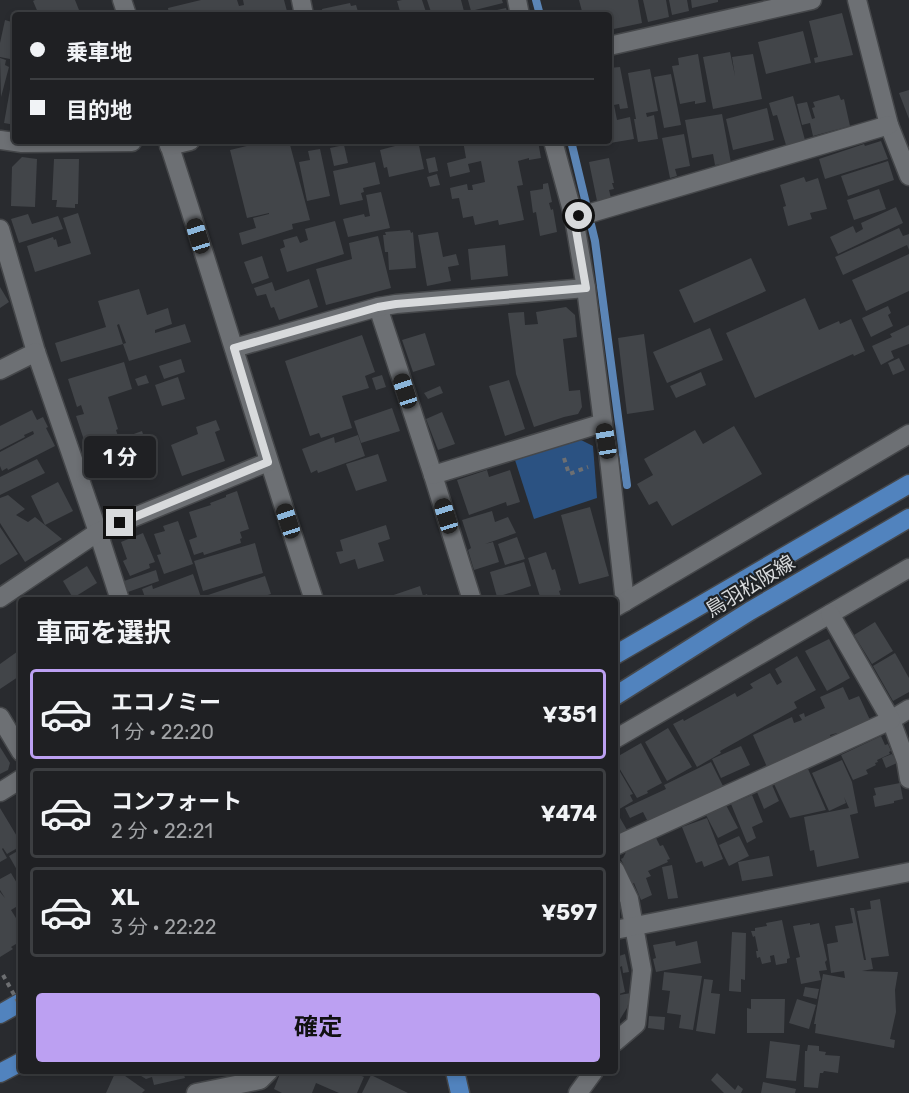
<!DOCTYPE html>
<html lang="ja">
<meta charset="utf-8">
<style>
:root{--surface:#1f2023;--page:#2c2d30;--text:#f1f3f6;--muted:#a1a3a6;--line:#3c3e41;--accent:#bca0f2}
body{margin:0;font-family:Rubik,"Noto Sans JP",sans-serif;background:var(--page);color:var(--text);height:100vh;display:flex;flex-direction:column;font-size:22px;white-space:nowrap}
*{box-sizing:border-box;margin:0}
p{font-size:20px;color:var(--muted)}
.icon{flex:none;width:33px;height:33px;fill:none;stroke:currentColor;stroke-width:2;stroke-linecap:round;stroke-linejoin:round}
.map{position:relative;flex:1;overflow:hidden}
.details{position:absolute;left:18px;top:597px;width:600px;height:477px;display:flex;flex-direction:column;background:var(--surface);border-radius:6px;box-shadow:0 3px 9px #0003,0 0 0 2px var(--line)}
.details>*{flex:none}
.hud{position:absolute;left:12px;top:12px;width:600px;height:132px;border-radius:6px;box-shadow:0 3px 9px #0003,0 0 0 2px var(--line);display:grid;align-content:center;height:132px;padding:0 18px;background:var(--surface)}
.end{position:absolute;width:27px;height:27px;margin:-14px;border:8px solid #d8dadc;background:#111;box-shadow:0 0 0 3px #111}
.from{border-radius:50%}
.bubble{position:absolute;height:42px;border-radius:6px;background:var(--surface);box-shadow:0 3px 9px #0003,0 0 0 2px var(--line);font-size:20px;font-weight:700;line-height:42px;text-align:center}
.car{position:absolute;width:18px;height:36px;margin:-18px -9px;border-radius:8px;box-shadow:0 0 4px 2px #0007;background:linear-gradient(#222 24%,#8ab4d8 0 40%,#222 0 76%,#8ab4d8 0 86%,#222 0)}
.hud b{display:flex;align-items:center;gap:21px;height:57px;font-size:22px}
.hud b+b{border-top:2px solid var(--line)}
.hud i{width:15px;height:15px;background:var(--text)}
ul{padding:0;list-style:none}
li{display:flex;align-items:center;gap:18px;height:90px;margin:0 12px 9px;padding:0 6px;border:3px solid var(--line);border-radius:6px}
li div{flex:1}
li b{display:block;font-size:22px}
li em{font-style:normal;font-weight:700}
li.on{border-color:var(--accent)}
li>.icon{width:54px;height:54px;stroke-width:1.5}
h2{padding:0 18px;font-size:27px;line-height:72px}
.cta{display:flex;gap:12px;margin-top:auto;padding:12px 18px}
.cta a{flex:1;height:69px;border-radius:6px;background:var(--accent);color:#111;font-size:24px;font-weight:700;line-height:69px;text-align:center}
.map>svg:first-child{display:block}
.green{fill:#2b5282}
.lines{fill:none;stroke-linecap:round;stroke-linejoin:round}
.stream{stroke:#5b85b6;stroke-width:8}
.building{fill:#424549}
.minor-casing{stroke:#45474a;stroke-width:21}
.major-casing{stroke:#45474a;stroke-width:21}
.path{stroke:#6d6f72;stroke-width:4;stroke-dasharray:4.5 4.5;stroke-linecap:butt}
.minor{stroke:#6d7074;stroke-width:18}
.major{stroke:#5183be;stroke-width:18}
.path-bridge{stroke:#6d6f72;stroke-width:4;stroke-dasharray:4.5 4.5;stroke-linecap:butt}
.route{stroke:#d8dadc;stroke-width:8}
.labels{text-anchor:middle;dominant-baseline:central;stroke-width:4.5;stroke-linejoin:round;paint-order:stroke}
.street-label{font-size:20px;fill:#d8dadc;stroke:#1f2225}
</style>
<div class="map">
<svg width="909" height="1093" viewBox="0 0 909 1093">
<rect width="100%" height="100%" fill="#292b2f"/>
<path class="green" d="M579,439L593,446L597,498L534,519L515,460Z"/>
<g class="lines">
<g class="stream">
<path d="M536,0L540,15"/>
<path d="M571,141L595,241L627,485"/>
</g>
</g>
<g class="building">
<path d="M35,0H75L81,15H39L33,1Z"/>
<path d="M201,0H237L239,6L244,5L243,0H284L288,15H169L168,8Z"/>
<path d="M402,0H422L427,15H401L397,1Z"/>
<path d="M427,0H461L465,15H432Z"/>
<path d="M468,0H502L503,3L471,11Z"/>
<path d="M579,0H638L642,23L609,30V15H583Z"/>
<path d="M643,0H666L669,17L648,22Z"/>
<path d="M669,0H687L689,11L672,15Z"/>
<path d="M691,0H718V2L692,8Z"/>
<path d="M350,3L351,6L356,5L359,15H323L322,9Z"/>
<path d="M506,8L508,15H479V14Z"/>
<path d="M842,13L853,55L815,63L814,58L818,57L809,21Z"/>
<path d="M5,20L15,23V60L0,57V43Z"/>
<path d="M803,31L811,63L766,74L758,42Z"/>
<path d="M730,52L735,76L732,57L753,54L762,99L713,109L703,57Z"/>
<path d="M698,54L706,102L695,104V101L680,104L672,66L679,65L678,58Z"/>
<path d="M0,58L6,60L5,65L9,67L1,97Z"/>
<path d="M14,67H15V125L4,123Z"/>
<path d="M620,67L628,108L620,109L619,104L614,105L617,120L630,117L634,139L610,143L609,135V68Z"/>
<path d="M650,69L658,111L646,113L647,117L654,115L658,139L638,142L634,119H636L628,73Z"/>
<path d="M671,74L681,125L664,128L654,77Z"/>
<path d="M909,90V119L899,93Z"/>
<path d="M839,95L841,100L844,99L850,126L813,136L810,123L802,125L797,104L807,102L812,119L815,118L812,108L815,107L813,102Z"/>
<path d="M793,96L805,140L786,145L777,115L773,116L769,103Z"/>
<path d="M767,108L774,140L733,150L726,119Z"/>
<path d="M722,114L731,163L715,165L713,154L692,158L685,120Z"/>
<path d="M684,134L690,166L675,169L677,176L670,178L662,138Z"/>
<path d="M267,141H289L310,220L292,224L293,229L242,245L239,233L256,228L253,218L269,214V213L247,218L230,150Z"/>
<path d="M401,141H418L424,169L389,177L387,167L384,168L380,150L395,146L394,143Z"/>
<path d="M463,141H538L541,158L529,160V158L518,161L523,185L517,186L524,220L499,225L498,220L475,225L473,216L463,218L459,198L452,199L450,188L467,184L468,190H473L472,185L485,182L481,161L468,164L470,172L450,177L447,163L466,158Z"/>
<path d="M881,141L888,159L825,179L819,159L864,144L865,146Z"/>
<path d="M344,145L348,163L334,166L330,148Z"/>
<path d="M320,149L330,196L307,201L299,162L310,160L308,151Z"/>
<path d="M22,157L37,159L35,207L11,206L12,167Z"/>
<path d="M435,157L438,171L429,173L426,159Z"/>
<path d="M609,158L614,183H612L614,189L609,190L611,198L597,201L589,162Z"/>
<path d="M54,159H79L78,204H75V208L56,207L57,200H52Z"/>
<path d="M888,161L894,180L848,196L841,176Z"/>
<path d="M375,162L380,184L363,188L364,192L361,193L363,200L340,205L333,171Z"/>
<path d="M437,174L440,185L430,187L427,177Z"/>
<path d="M804,177L806,182L818,178L827,209L810,213L812,219L788,226L783,207L786,206L780,185Z"/>
<path d="M548,183L552,202L549,203L551,210L553,209L557,232L540,236L536,212L533,213L530,191L543,189V184Z"/>
<path d="M879,189L886,209L854,220L847,200Z"/>
<path d="M381,192L390,228L348,237L343,219L364,214L365,217L370,216L366,195Z"/>
<path d="M896,207L903,223L838,254L830,237L853,226L856,233L863,229L861,223Z"/>
<path d="M78,213L91,254L35,272L27,246L53,237L54,240L56,239L58,247L71,243L63,218Z"/>
<path d="M28,214L32,224L58,216L63,229L19,243L11,219Z"/>
<path d="M335,221L344,254L287,272L280,249L285,247L283,240L297,236L300,243L308,240L305,229Z"/>
<path d="M899,228L903,236L909,234V250L907,245L843,275L835,257Z"/>
<path d="M410,230L411,233L413,232L416,268L389,270L388,252H385L383,235H386L385,232Z"/>
<path d="M438,232L443,257L456,254L459,265L448,267L451,281L427,286L418,235Z"/>
<path d="M378,236L391,288L326,305L316,269L352,259L349,243Z"/>
<path d="M505,245L508,276L471,280L468,249Z"/>
<path d="M909,254V291L866,311L852,280Z"/>
<path d="M262,256L269,278L252,284L244,262Z"/>
<path d="M751,258L766,291L694,323L679,290Z"/>
<path d="M309,279L318,307L279,320L274,307L271,308L266,294L257,296L254,288L272,282L275,291Z"/>
<path d="M0,287L9,302L0,308Z"/>
<path d="M139,289L147,315L168,308L172,324L155,330V333L185,324L191,342L129,361L123,344L126,343L119,324L117,325L123,344L61,362L55,343L106,327L98,301Z"/>
<path d="M805,298L819,330L839,321L840,324L851,319L865,351L854,356L853,354L755,398L726,333Z"/>
<path d="M888,306L891,313L888,315L893,326L871,337L862,318Z"/>
<path d="M566,307L575,315L577,337L563,339L569,391L580,390L582,407L578,414L564,417L534,427L516,374L508,313L524,312L525,325L538,324L536,312Z"/>
<path d="M909,325V344L891,351L894,358L881,365L872,346L892,337L890,334Z"/>
<path d="M710,328L723,360L667,383L653,352Z"/>
<path d="M425,333L435,365L413,372L402,340Z"/>
<path d="M644,334L654,410L627,414L618,338Z"/>
<path d="M362,335L375,372L365,376L369,388L342,396L352,428L321,438L319,433L310,436L285,361Z"/>
<path d="M899,358L905,370L893,375L888,363Z"/>
<path d="M181,359L185,372L164,379L159,366Z"/>
<path d="M124,362L132,389L108,397L118,429L116,430L126,461L117,464L116,461L95,467L87,439L84,440L76,416L84,414L81,405L77,407L68,379Z"/>
<path d="M701,372L706,385L676,398L670,386Z"/>
<path d="M146,375L149,383L138,386L135,379Z"/>
<path d="M382,375L386,387L376,390L372,378Z"/>
<path d="M178,377L185,399L162,406L155,385Z"/>
<path d="M509,380L525,429L505,436L489,386Z"/>
<path d="M440,386L443,393L428,399L424,393Z"/>
<path d="M392,408L400,431L361,443L354,421Z"/>
<path d="M32,410L37,420L43,417L48,427L46,428L55,446L8,470L7,468L2,471L0,466V452L34,434L33,431L24,435L25,437L0,450V426Z"/>
<path d="M442,412L455,444L438,450L426,419Z"/>
<path d="M216,420L220,430L215,432L225,461L182,476L171,445L198,434L196,427Z"/>
<path d="M734,426L762,474L672,526L657,501L649,505L637,484L653,475L644,459L695,430L703,444Z"/>
<path d="M142,431L147,447L137,451L131,435Z"/>
<path d="M358,435L365,456L318,473L317,470L311,473L302,449L334,437L335,443Z"/>
<path d="M378,454L387,481L356,491L346,464Z"/>
<path d="M37,459L45,473L0,495V477Z"/>
<path d="M487,470L489,477L510,470L520,502L507,506L506,502L469,515L457,480Z"/>
<path d="M58,482L73,511L45,525L31,496Z"/>
<path d="M237,491L249,529L240,532L242,538L240,539L241,543L204,555L203,552L194,555L189,540L197,537L189,512L211,505L210,503L226,497V495Z"/>
<path d="M8,495L25,509L16,515L28,522L35,517L62,539L25,562L0,523V498Z"/>
<path d="M590,507L609,576L579,584L561,515Z"/>
<path d="M492,511L495,522L508,517L516,533L485,544L493,542L499,562L474,570L468,550L471,548L462,520Z"/>
<path d="M178,521L193,564L164,574L157,555L161,554L154,534L165,531L163,526Z"/>
<path d="M386,525L390,539L378,543L384,561L358,569L355,559L340,564L336,552L343,551L340,540Z"/>
<path d="M0,527L18,554L0,565Z"/>
<path d="M143,533L155,562L149,564L150,568L130,576L123,561L127,559L121,542Z"/>
<path d="M517,537L525,559L505,565L498,544Z"/>
<path d="M255,543L263,573L203,591L194,561Z"/>
<path d="M546,552L552,570L555,569L561,590L559,591L562,600H541L528,558Z"/>
<path d="M524,562L531,586L497,597L490,572Z"/>
<path d="M87,566L97,583L73,598L63,581Z"/>
<path d="M156,570L159,581L128,592L124,581Z"/>
<path d="M193,574L202,600H146L142,589L152,585L153,589Z"/>
<path d="M265,576L271,594L252,600H206L205,596Z"/>
<path d="M420,586L423,596L427,594L429,600H379Z"/>
<path d="M875,622L893,651L872,664L854,635Z"/>
<path d="M829,639L850,678L827,691L805,651Z"/>
<path d="M21,649V675L0,689V664Z"/>
<path d="M895,653L909,678V692L893,701L873,666Z"/>
<path d="M797,656L816,690L794,702L797,708L720,751L721,753L697,767L673,724L683,719L684,721L735,693L737,697L753,688L750,684L770,673L777,685L782,682L775,669Z"/>
<path d="M843,687L849,700L859,696L870,720L838,734L837,733L830,735L831,738L767,767L753,735L792,717L794,723L802,720L799,715L804,713L805,717L825,708L820,697Z"/>
<path d="M668,728L692,767L667,781L645,742Z"/>
<path d="M881,736L885,745L888,744L891,751L889,752L890,754L877,760L878,762L875,763L876,765L866,770L868,774L853,780L841,755Z"/>
<path d="M641,743L662,783L647,791L648,793L637,798L615,761V758Z"/>
<path d="M741,746L750,765L721,778L712,759Z"/>
<path d="M0,747L10,763L8,770L0,774Z"/>
<path d="M892,754L897,763L886,768L882,758Z"/>
<path d="M842,760L852,782L858,813L850,815L859,858L817,867L814,850L810,851L804,817L849,808L844,797L846,803L829,811L812,773Z"/>
<path d="M711,762L723,786L648,822L643,812L630,818L625,808L666,789L664,785Z"/>
<path d="M615,763L633,794L630,795L633,801L616,811L627,830L615,837Z"/>
<path d="M808,769L826,810L790,818L774,784Z"/>
<path d="M900,783L903,799L894,801V803L875,807L873,796L876,795L874,788Z"/>
<path d="M772,785L779,801L764,809L757,792Z"/>
<path d="M752,795L763,822L752,827L756,838L747,843L731,804Z"/>
<path d="M726,805L738,828L718,838L706,815Z"/>
<path d="M0,808L21,843V846L7,854L3,848L2,849L7,858L0,862Z"/>
<path d="M707,818L723,859L704,867L702,861L696,863L682,827Z"/>
<path d="M739,836L749,856L729,866L719,845Z"/>
<path d="M656,838L660,846L663,845L670,859L667,860L668,862L648,871L651,876L646,878L652,895L641,900L634,883L632,884L621,859L623,858L626,852Z"/>
<path d="M21,849V877L9,856Z"/>
<path d="M769,856L773,876L742,881L738,862Z"/>
<path d="M672,865L678,898L668,899L662,867Z"/>
<path d="M11,873L21,890V904L11,910L21,926V941L11,947L13,949L0,957V892L5,898L0,890V879Z"/>
<path d="M880,899L889,956L871,958L873,969L862,971L898,972L895,990L896,1012L890,1039L895,1040L894,1048L815,1033L816,1024H814L823,974L845,978L844,971L831,973L827,944L838,942L835,926L853,923L850,908H854L864,960H866L857,911L871,909L870,901Z"/>
<path d="M782,920L790,958L787,959V963L776,965L774,955L770,956L771,962L762,964L760,957L757,958L756,951H758L755,936L753,937L751,931H755V928L767,926L766,923Z"/>
<path d="M810,923V925L819,923L827,960L825,962L827,970L819,971L821,980L801,984L796,958L800,957L793,926Z"/>
<path d="M732,932L746,933L745,980L741,979V992L729,991Z"/>
<path d="M675,941L676,946L697,941L701,963L656,972L653,959L656,958L653,945Z"/>
<path d="M619,953V956L625,954L629,972L623,973L622,966L620,967L625,992L619,994V995L631,993L627,1008L617,1024L615,1023V954Z"/>
<path d="M664,972L702,976L693,1030L679,1028L681,1015L667,1013L670,991L662,990Z"/>
<path d="M704,979L713,980L711,993L720,994L715,1034L696,1031Z"/>
<path d="M805,987L819,989L817,999L803,996Z"/>
<path d="M751,999H785L784,1033H747V1008L751,1009Z"/>
<path d="M797,999L816,1005L809,1029L789,1023Z"/>
<path d="M649,1016L665,1017L664,1030L648,1028Z"/>
<path d="M770,1041L800,1045L796,1081L766,1078Z"/>
<path d="M808,1045L819,1046V1051L826,1052L825,1055L840,1056L838,1073L824,1071L823,1073H820L818,1088L804,1087L805,1051H807Z"/>
<path d="M116,1071H118L145,1090L142,1093H106Z"/>
<path d="M133,1071H183L185,1078L154,1085L152,1077L146,1079Z"/>
<path d="M281,1071H351L364,1077L357,1093H339L316,1083L312,1093H282L274,1089Z"/>
<path d="M717,1073L735,1090L738,1085L743,1089L741,1093H724L711,1080Z"/>
<path d="M371,1075L408,1093H362Z"/>
<path d="M763,1082L796,1089L795,1093H761Z"/>
</g>
<g class="lines">
<defs>
<g id="minor">
<path d="M122,0L127,15"/>
<path d="M301,0L304,15"/>
<path d="M517,0L520,15"/>
<path d="M857,0L889,125L909,176"/>
<path d="M609,46L812,0"/>
<path d="M0,140L22,143L132,142"/>
<path d="M168,141C218,294 263,447 314,600"/>
<path d="M553,141L574,218L586,288L603,423L609,459L625,602"/>
<path d="M169,146L190,141"/>
<path d="M574,218L889,125"/>
<path d="M0,229L36,352L98,532L120,600"/>
<path d="M378,307L433,475L472,600"/>
<path d="M234,348L378,307L396,304L586,288"/>
<path d="M0,370L36,352"/>
<path d="M433,475L603,423"/>
<path d="M0,598L98,532L268,462"/>
<path d="M616,607L909,434"/>
<path d="M909,709L891,720L906,761L909,779"/>
<path d="M0,717L21,752"/>
<path d="M615,739L909,568"/>
<path d="M0,792L21,779"/>
<path d="M615,846L891,720L830,614"/>
<path d="M615,870L629,899L642,970L636,1024L615,1042"/>
<path d="M615,930L909,872"/>
<path d="M196,1093L260,1080L269,1071"/>
<path d="M578,1093L594,1071"/>
</g>
<g id="major">
<path d="M615,655L909,484"/>
<path d="M615,696L750,611L909,518"/>
<path d="M0,1014L21,1002"/>
<path d="M455,1071L460,1093"/>
<path d="M0,1073L21,1062"/>
</g>
</defs>
<use href="#minor" class="minor-casing"/>
<use href="#major" class="major-casing"/>
<path class="path" d="M564,458L569,474L588,467"/>
<use href="#minor" class="minor"/>
<use href="#major" class="major"/>
<path class="path-bridge" d="M3,975L21,1007"/>
</g>
<g class="lines">
<path class="route" d="M120,523L268,462L234,348L378,307L396,304L586,288L574,218L579,216"/>
</g>
<g class="labels">
<g class="street-label">
<text transform="translate(750 586) rotate(-31)">鳥羽松阪線</text>
</g>
</g>
</svg>
<i class="end from" style="left:579px;top:216px"></i>
<i class="end" style="left:120px;top:523px"></i>
<div class="bubble" style="left:84px;top:436px;width:72px">1 分</div>
<i class="car" style="left:198px;top:236px;rotate:343deg"></i>
<i class="car" style="left:405px;top:391px;rotate:342deg"></i>
<i class="car" style="left:606px;top:441px;rotate:351deg"></i>
<i class="car" style="left:446px;top:516px;rotate:343deg"></i>
<i class="car" style="left:288px;top:521px;rotate:342deg"></i>
<div class="hud">
<b><i class="from"></i>乗車地</b>
<b><i></i>目的地</b>
</div>
<section class="details">
<h2>車両を選択</h2>
<ul>
<li class="on"><svg class="icon" aria-label="car" viewBox="0 0 24 24"><path d="M5 17H2v-5l4-1 3-4h7l3 4 3 1v5h-3M9 17h6M6 11h13"/><circle cx="7" cy="17" r="2"/><circle cx="17" cy="17" r="2"/></svg><div><b>エコノミー</b><p>1 分 · 22:20</p></div><em>¥351</em></li>
<li><svg class="icon" aria-label="car" viewBox="0 0 24 24"><path d="M5 17H2v-5l4-1 3-4h7l3 4 3 1v5h-3M9 17h6M6 11h13"/><circle cx="7" cy="17" r="2"/><circle cx="17" cy="17" r="2"/></svg><div><b>コンフォート</b><p>2 分 · 22:21</p></div><em>¥474</em></li>
<li><svg class="icon" aria-label="car" viewBox="0 0 24 24"><path d="M5 17H2v-5l4-1 3-4h7l3 4 3 1v5h-3M9 17h6M6 11h13"/><circle cx="7" cy="17" r="2"/><circle cx="17" cy="17" r="2"/></svg><div><b>XL</b><p>3 分 · 22:22</p></div><em>¥597</em></li>
</ul>
<div class="cta"><a>確定</a></div>
</section>
</div>
